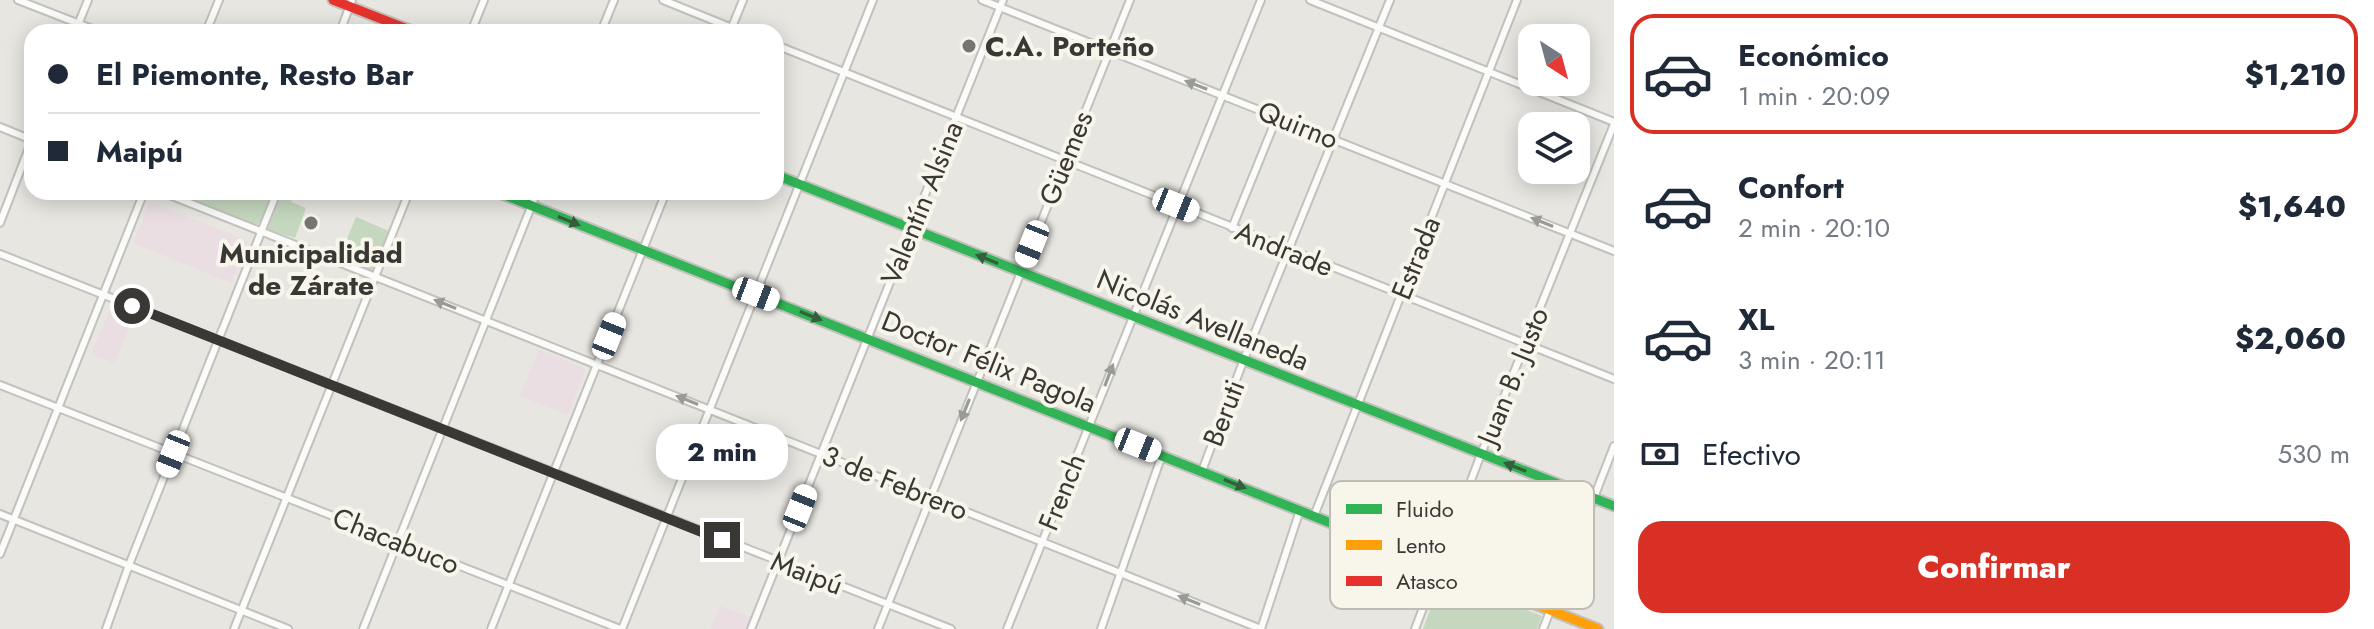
<!DOCTYPE html>
<html lang="es">
<meta charset="utf-8">
<style>
:root{--surface:#fff;--page:#f6f6f7;--text:#1f2937;--muted:#747a83;--line:#e0e1e3;--accent:#d93025}
body{margin:0;font-family:Jost,sans-serif;background:var(--page);color:var(--text);height:100vh;display:flex;flex-direction:column;font-size:30px;white-space:nowrap}
*{box-sizing:border-box;margin:0}
p{font-size:26px;color:var(--muted)}
.icon{flex:none;width:44px;height:44px;fill:none;stroke:currentColor;stroke-width:2;stroke-linecap:round;stroke-linejoin:round}
.map{position:relative;flex:1;overflow:hidden}
.sheet{display:flex;flex-direction:column;background:var(--surface);width:760px}
.sheet>*{flex:none}
.hud{position:absolute;left:24px;top:24px;width:760px;height:176px;border-radius:24px;box-shadow:0 4px 20px #0003;display:grid;align-content:center;height:176px;padding:0 24px;background:var(--surface)}
.needle{width:52px;rotate:144deg}
.controls{position:absolute;left:1518px;top:24px;display:grid;gap:16px}
.controls a{display:grid;place-items:center;width:72px;height:72px;border-radius:16px;background:var(--surface);box-shadow:0 4px 20px #0003;font-size:40px}
.end{position:absolute;width:36px;height:36px;margin:-18px;border:10px solid #393834;background:#fff;box-shadow:0 0 0 4px #fff}
.from{border-radius:50%}
.bubble{position:absolute;height:56px;border-radius:24px;background:var(--surface);box-shadow:0 4px 20px #0003;font-size:26px;font-weight:800;line-height:56px;text-align:center}
.car{position:absolute;width:24px;height:48px;margin:-24px -12px;border-radius:10px;box-shadow:0 0 6px 2px #0007;background:linear-gradient(#fff 24%,#345 0 40%,#fff 0 76%,#345 0 86%,#fff 0)}
.hud b{display:flex;align-items:center;gap:28px;height:76px;font-size:30px}
.hud b+b{border-top:2px solid var(--line)}
.hud i{width:20px;height:20px;background:var(--text)}
ul{padding:14px 0 0;list-style:none}
li{display:flex;align-items:center;gap:24px;height:120px;margin:0 16px 12px;padding:0 8px;border:4px solid transparent;border-radius:24px}
li div{flex:1}
li b{display:block;font-size:30px}
li em{font-style:normal;font-weight:800}
li.on{border-color:var(--accent)}
li>.icon{width:72px;height:72px;stroke-width:1.5}
.pay{display:flex;align-items:center;gap:20px;height:88px;padding:0 24px;font-size:30px}
.pay p{margin-inline-start:auto}
.cta{display:flex;gap:16px;margin-top:auto;padding:16px 24px}
.cta a{flex:1;height:92px;border-radius:24px;background:var(--accent);color:#fff;font-size:32px;font-weight:800;line-height:92px;text-align:center}
main{display:flex;flex:1;min-height:0}
.map>svg:first-child{display:block}
.education{fill:#eadee3}
.green{fill:#c5d7be}
.lines{fill:none;stroke-linecap:round;stroke-linejoin:round}
.street-casing{stroke:#c2c1bd;stroke-width:10}
.fast-casing{stroke:#c2c1bd;stroke-width:13}
.slow-casing{stroke:#c2c1bd;stroke-width:13}
.jam-casing{stroke:#c2c1bd;stroke-width:13}
.street{stroke:#fbfbfa;stroke-width:6}
.fast{stroke:#30b455;stroke-width:9}
.slow{stroke:#ff9f0a;stroke-width:9}
.jam{stroke:#e5322d;stroke-width:9}
.oneway{fill:#9a9a97}
.oneway2{fill:#365d3e}
.route{stroke:#393834;stroke-width:10}
.poi-dot{fill:#767571;stroke:#f8f5eb;stroke-width:3}
.labels{text-anchor:middle;dominant-baseline:central;stroke-width:8;stroke-linejoin:round;paint-order:stroke}
.poi-label{font-size:28px;font-weight:bold;fill:#393834;stroke:#f8f5eb;text-anchor:start}
.street-label{font-size:28px;fill:#393834;stroke:#f8f5eb}
.key{fill:#f8f5eb;stroke:#bfbcb4;stroke-width:2}
.key-label{font-size:22px;fill:#393834}
</style>
<main>
<div class="map">
<svg width="1614" height="629" viewBox="0 0 1614 629">
<rect width="100%" height="100%" fill="#e7e6e1"/>
<g class="education">
<path d="M150,202L248,241L231,283L133,243Z"/>
<path d="M111,308L134,317L114,363L91,354Z"/>
<path d="M539,350L582,367L585,371L568,415L520,396Z"/>
<path d="M720,606L750,617L745,629H711Z"/>
</g>
<g class="green">
<path d="M171,192H273L261,223L254,225Z"/>
<path d="M279,192H295L291,202L306,208L295,238L265,229Z"/>
<path d="M356,217L391,232L373,274L339,259Z"/>
<path d="M1442,578L1542,616L1537,629H1423Z"/>
</g>
<g class="lines">
<defs>
<g id="street">
<path d="M18,0L100,32"/>
<path d="M663,0L742,32"/>
<path d="M982,0L1614,251"/>
<path d="M1310,0L1614,122"/>
<path d="M75,32L88,0"/>
<path d="M206,32L219,0"/>
<path d="M340,32L352,0"/>
<path d="M471,32L484,0"/>
<path d="M601,32L614,0"/>
<path d="M730,32L743,0"/>
<path d="M776,45L1614,379"/>
<path d="M0,127L32,140"/>
<path d="M162,192L1261,629"/>
<path d="M0,223L32,140"/>
<path d="M1232,228L1277,117"/>
<path d="M0,254L951,629"/>
<path d="M0,385L620,629"/>
<path d="M1202,471L1244,359L1390,0"/>
<path d="M0,514L288,629"/>
<path d="M1314,516L1517,0"/>
<path d="M0,554L144,192"/>
<path d="M106,629L129,565L277,192"/>
<path d="M234,629L409,192"/>
<path d="M363,629L537,192"/>
<path d="M491,629L666,192"/>
<path d="M622,629L873,0"/>
<path d="M751,629L1003,0"/>
<path d="M878,629L1130,0"/>
<path d="M1007,629L1261,0"/>
<path d="M1101,629L1162,455"/>
<path d="M1261,629L1300,510"/>
<path d="M1415,629L1481,454L1614,124"/>
<path d="M1543,629L1614,446"/>
</g>
<g id="fast">
<path d="M776,175L1614,506"/>
<path d="M497,192L1502,591"/>
</g>
<path id="slow" d="M1502,591L1598,629"/>
<path id="jam" d="M333,0L415,32"/>
</defs>
<use href="#street" class="street-casing"/>
<use href="#fast" class="fast-casing"/>
<use href="#slow" class="slow-casing"/>
<use href="#jam" class="jam-casing"/>
<use href="#street" class="street"/>
<use href="#fast" class="fast"/>
<use href="#slow" class="slow"/>
<use href="#jam" class="jam"/>
</g>
<defs><path id="oneway-solid" d="M-6-.8H1V-3.2L6.5 0L1 3.2V.8H-6Z" transform="scale(2)"/></defs>
<g class="oneway">
<use href="#oneway-solid" transform="translate(1196 85) rotate(-159)"/>
<use href="#oneway-solid" transform="translate(1542 222) rotate(-158)"/>
<use href="#oneway-solid" transform="translate(445 304) rotate(-158)"/>
<use href="#oneway-solid" transform="translate(1109 375) rotate(-69)"/>
<use href="#oneway-solid" transform="translate(687 400) rotate(-158)"/>
<use href="#oneway-solid" transform="translate(965 410) rotate(112)"/>
<use href="#oneway-solid" transform="translate(1189 600) rotate(-158)"/>
</g>
<g class="oneway2">
<use href="#oneway-solid" transform="translate(569 221) rotate(22)"/>
<use href="#oneway-solid" transform="translate(987 259) rotate(-158)"/>
<use href="#oneway-solid" transform="translate(811 316) rotate(22)"/>
<use href="#oneway-solid" transform="translate(1515 467) rotate(-159)"/>
<use href="#oneway-solid" transform="translate(1235 484) rotate(22)"/>
</g>
<g class="lines">
<path class="route" d="M132,306L722,540"/>
</g>
<g class="poi-dot">
<circle cx="969" cy="46" r="8"/>
<circle cx="311" cy="223" r="8"/>
</g>
<g class="labels">
<g class="poi-label">
<text x="985" y="46">C.A. Porteño</text>
<text x="311" y="253" text-anchor="middle">Municipalidad<tspan x="311" dy="32">de Zárate</tspan></text>
</g>
<g class="street-label">
<text transform="translate(1298 125) rotate(22)">Quirno</text>
<text transform="translate(1066 158) rotate(-68)">Güemes</text>
<text transform="translate(922 203) rotate(-68)">Valentín Alsina</text>
<text transform="translate(1284 249) rotate(22)">Andrade</text>
<text transform="translate(1416 258) rotate(-68)">Estrada</text>
<text transform="translate(1203 320) rotate(22)">Nicolás Avellaneda</text>
<text transform="translate(989 362) rotate(22)">Doctor Félix Pagola</text>
<text transform="translate(1513 376) rotate(-68)">Juan B. Justo</text>
<text transform="translate(1224 413) rotate(-69)">Beruti</text>
<text transform="translate(895 483) rotate(22)">3 de Febrero</text>
<text transform="translate(1062 492) rotate(-68)">French</text>
<text transform="translate(396 541) rotate(22)">Chacabuco</text>
<text transform="translate(807 573) rotate(21)">Maipú</text>
</g>
</g>
<rect x="1330" y="481" width="264" height="128" rx="12" class="key"/>
<rect x="1346" y="504" width="36" height="10" fill="#30b455"/>
<rect x="1346" y="540" width="36" height="10" fill="#ff9f0a"/>
<rect x="1346" y="576" width="36" height="10" fill="#e5322d"/>
<g class="key-label">
<text x="1396" y="517">Fluido</text>
<text x="1396" y="553">Lento</text>
<text x="1396" y="589">Atasco</text>
</g>
</svg>
<div class="controls">
<a><svg class="needle" viewBox="-14 -14 28 28"><path d="M0-13l5 13h-10z" fill="#e53935"/><path d="M0 13l5-13h-10z" fill="#747a83"/></svg></a>
<a><svg class="icon" aria-label="layers" viewBox="0 0 24 24"><path d="M12 4l9 5-9 5-9-5zM3 14l9 5 9-5"/></svg></a>
</div>
<i class="end from" style="left:132px;top:306px"></i>
<i class="end" style="left:722px;top:540px"></i>
<div class="bubble" style="left:656px;top:424px;width:132px">2 min</div>
<i class="car" style="left:1176px;top:205px;rotate:112deg"></i>
<i class="car" style="left:1032px;top:244px;rotate:202deg"></i>
<i class="car" style="left:756px;top:294px;rotate:111deg"></i>
<i class="car" style="left:609px;top:336px;rotate:22deg"></i>
<i class="car" style="left:1138px;top:445px;rotate:112deg"></i>
<i class="car" style="left:173px;top:454px;rotate:202deg"></i>
<i class="car" style="left:800px;top:508px;rotate:22deg"></i>
<div class="hud">
<b><i class="from"></i>El Piemonte, Resto Bar</b>
<b><i></i>Maipú</b>
</div>
</div>
<section class="sheet">
<ul>
<li class="on"><svg class="icon" aria-label="car" viewBox="0 0 24 24"><path d="M5 17H2v-5l4-1 3-4h7l3 4 3 1v5h-3M9 17h6M6 11h13"/><circle cx="7" cy="17" r="2"/><circle cx="17" cy="17" r="2"/></svg><div><b>Económico</b><p>1 min · 20:09</p></div><em>$1,210</em></li>
<li><svg class="icon" aria-label="car" viewBox="0 0 24 24"><path d="M5 17H2v-5l4-1 3-4h7l3 4 3 1v5h-3M9 17h6M6 11h13"/><circle cx="7" cy="17" r="2"/><circle cx="17" cy="17" r="2"/></svg><div><b>Confort</b><p>2 min · 20:10</p></div><em>$1,640</em></li>
<li><svg class="icon" aria-label="car" viewBox="0 0 24 24"><path d="M5 17H2v-5l4-1 3-4h7l3 4 3 1v5h-3M9 17h6M6 11h13"/><circle cx="7" cy="17" r="2"/><circle cx="17" cy="17" r="2"/></svg><div><b>XL</b><p>3 min · 20:11</p></div><em>$2,060</em></li>
</ul>
<div class="pay"><svg class="icon" aria-label="cash" viewBox="0 0 24 24"><path d="M3 7h18v10H3z"/><circle cx="12" cy="12" r="2"/></svg>Efectivo<p>530 m</p></div>
<div class="cta"><a>Confirmar</a></div>
</section>
</main>
